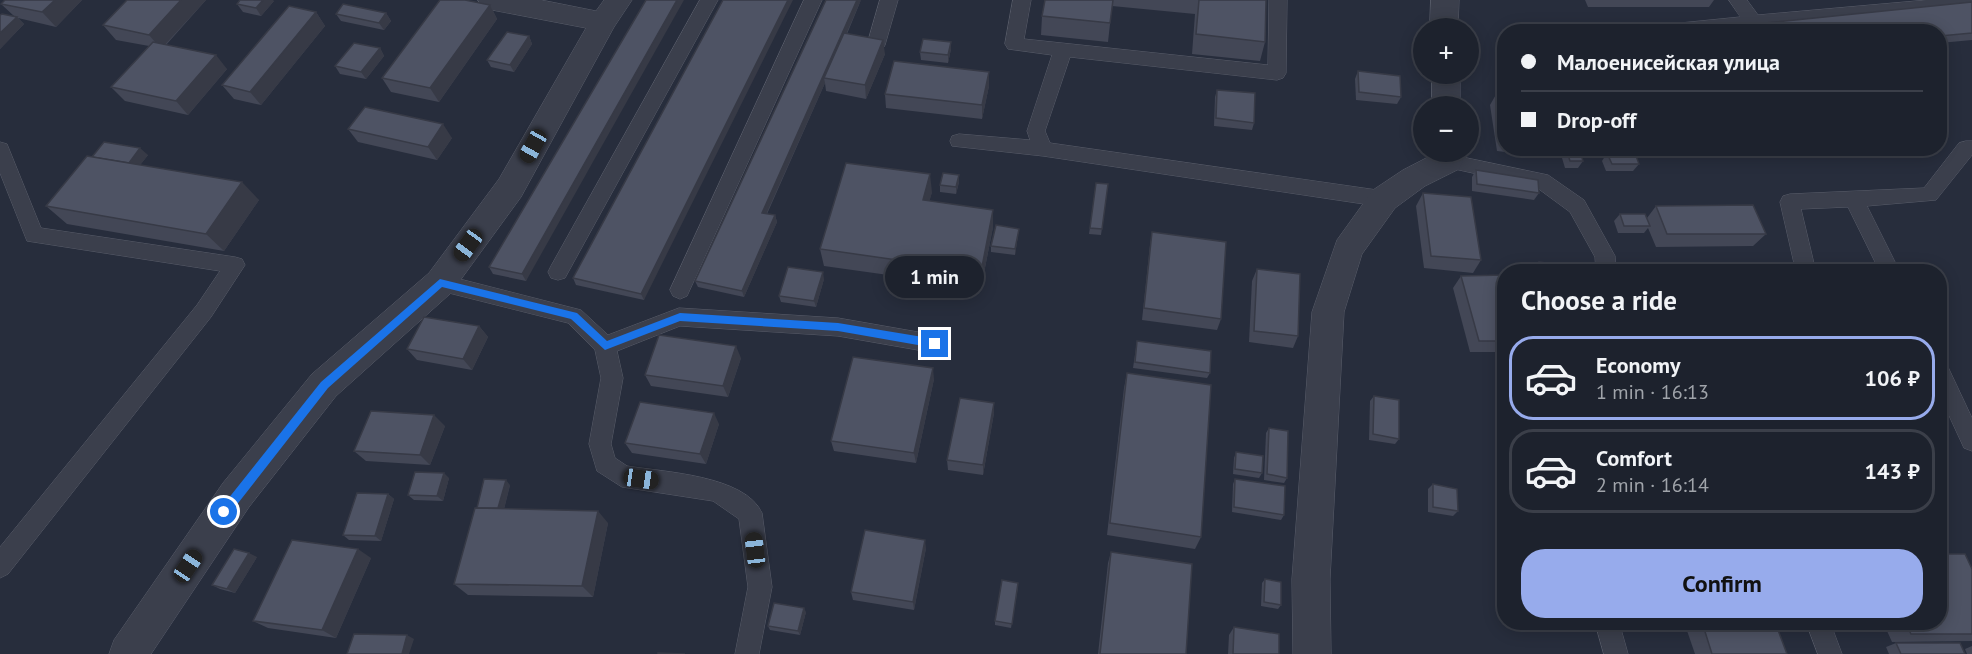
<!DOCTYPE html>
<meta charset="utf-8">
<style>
:root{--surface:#1d222d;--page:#2a2f39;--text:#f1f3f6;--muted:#a0a4aa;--line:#3b3f49;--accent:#97abec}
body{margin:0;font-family:"PT Sans",sans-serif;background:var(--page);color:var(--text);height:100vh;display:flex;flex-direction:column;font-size:22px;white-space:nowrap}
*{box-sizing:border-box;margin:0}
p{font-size:20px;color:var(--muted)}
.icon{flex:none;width:33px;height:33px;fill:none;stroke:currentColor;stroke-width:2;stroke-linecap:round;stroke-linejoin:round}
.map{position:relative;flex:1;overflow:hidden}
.drawer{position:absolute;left:1497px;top:264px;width:450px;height:366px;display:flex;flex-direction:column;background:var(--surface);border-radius:24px;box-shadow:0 3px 15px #0003,0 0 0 2px var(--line)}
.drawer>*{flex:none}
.top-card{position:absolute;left:1497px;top:24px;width:450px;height:132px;border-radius:24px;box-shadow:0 3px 15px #0003,0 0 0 2px var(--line);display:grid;align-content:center;height:132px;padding:0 24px;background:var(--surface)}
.tools{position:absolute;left:1413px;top:18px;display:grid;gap:12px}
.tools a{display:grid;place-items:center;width:66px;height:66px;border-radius:50%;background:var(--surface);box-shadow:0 3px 15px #0003,0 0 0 2px var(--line);font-size:30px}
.end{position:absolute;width:27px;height:27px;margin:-14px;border:8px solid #1a73e8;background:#fff;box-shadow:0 0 0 3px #fff}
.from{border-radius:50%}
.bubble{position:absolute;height:42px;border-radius:21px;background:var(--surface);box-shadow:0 3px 15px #0003,0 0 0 2px var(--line);font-size:20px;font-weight:700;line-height:42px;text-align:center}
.car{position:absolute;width:18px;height:36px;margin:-18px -9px;border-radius:8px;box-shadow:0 0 4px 2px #0007;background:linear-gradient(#222 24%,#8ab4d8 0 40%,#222 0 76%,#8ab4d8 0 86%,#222 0)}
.top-card b{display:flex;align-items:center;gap:21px;height:57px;font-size:22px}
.top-card b+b{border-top:2px solid var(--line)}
.top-card i{width:15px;height:15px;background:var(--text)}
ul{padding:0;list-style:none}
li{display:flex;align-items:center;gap:18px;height:84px;margin:0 12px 9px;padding:0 12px;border:3px solid var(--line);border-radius:24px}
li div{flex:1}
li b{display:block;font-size:22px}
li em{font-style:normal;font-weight:700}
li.active{border-color:var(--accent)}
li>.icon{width:54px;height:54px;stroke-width:1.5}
h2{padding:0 24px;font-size:27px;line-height:72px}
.button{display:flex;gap:12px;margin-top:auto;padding:12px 24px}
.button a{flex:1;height:69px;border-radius:24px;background:var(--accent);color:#111;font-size:24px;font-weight:700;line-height:69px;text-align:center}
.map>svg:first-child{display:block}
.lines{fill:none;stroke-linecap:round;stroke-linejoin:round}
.lane-casing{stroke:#595d6a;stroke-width:1}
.street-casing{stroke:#595d6a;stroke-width:1}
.lane{fill:#3b3f4c;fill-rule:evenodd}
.street{fill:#3b3f4c;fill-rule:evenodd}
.wall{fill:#434756}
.shaded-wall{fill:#373a46}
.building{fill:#4e5364;stroke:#373a46;stroke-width:1.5}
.route{fill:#1a73e8}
</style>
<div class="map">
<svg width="1972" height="654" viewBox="0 0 1972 654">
<rect width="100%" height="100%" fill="#272d3c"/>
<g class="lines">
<defs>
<g id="lane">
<path d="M700,0H718L565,278L558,280L551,278L548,272L551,266Z"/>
<path d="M804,0H822L687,296L680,299L673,296L670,290Z"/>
<path d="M880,0H898L885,45L882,50L876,51L870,50L867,45Z"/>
<path d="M1013,0H1031L1024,39L1268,65L1269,0H1287L1286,73L1283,78L1277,80L1070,57L1045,131L1050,143L1384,191L1391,193L1394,199L1391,205L1384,207L1043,156L952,146L950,141L952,136L959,134L1030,140L1027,131L1052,55L1008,49L1005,44Z"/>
<path d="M1729,0H1747L1758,15L1927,0H1972V8L1720,32H1641L1644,28L1650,26L1740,17Z"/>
<path d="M1966,141H1972V155L1936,200L1867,206L1900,272H1880L1848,207L1801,209L1816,272H1796L1780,202L1783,196L1790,194L1924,188L1959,143Z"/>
<path d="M0,142L7,144L9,149L41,228L235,257L242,259L245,265L211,317L8,574L0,578V547L197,305L220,271L27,241L0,173Z"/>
<path d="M1448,154L1548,175L1584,200L1615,256L1616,272H1596L1595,257L1570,212L1536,187L1441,166L1438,161L1441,156Z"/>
<path d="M440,274L581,310L608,335L679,308L838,318L935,335L942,338L946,344L942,350L935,353L838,336L680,326L617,351L623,378L611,444L615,458L627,466C663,472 745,475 762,513L772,587L759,654H735L748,587L739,519L713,501L622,487L597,471L589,444L601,378L595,350L568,323L433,289L430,283L433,277Z"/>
<path d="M1940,365L1948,367L1972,418V451L1964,448L1940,396Z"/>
<path d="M1595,622H1619L1628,654H1604Z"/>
<path d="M1806,622H1830L1842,654H1818Z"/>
</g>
<g id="street">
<path d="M478,0H541L596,11L604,0H632L614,27L521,197L451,293L336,396L249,507L151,654H109L114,640L223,483L312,374L429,273L499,179L586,28L492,10L482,7Z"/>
<path d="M1431,0H1459L1458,28H1430Z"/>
<rect x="1432" y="74" width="28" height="32"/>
<path d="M1432,152H1462L1463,161L1459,169L1425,186L1395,208L1362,254L1344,312L1330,579L1331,654H1293L1292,579L1312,312L1337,240L1373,190L1403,170L1432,155Z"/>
</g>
</defs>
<use href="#lane" class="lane-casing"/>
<use href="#street" class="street-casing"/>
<use href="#lane" class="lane"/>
<use href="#street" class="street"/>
</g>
<g class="wall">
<path d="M82,0L56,27L18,18L24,24L0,49V15L14,16L1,4Z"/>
<path d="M127,0H206L166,45L227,69L188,115L125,101L111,87L149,46L116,40L103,25Z"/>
<path d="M646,0L526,281L493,274L489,267Z"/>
<path d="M723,0L644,300L576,285L573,278Z"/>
<path d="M861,0L847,34L885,54L866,99L826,91L825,83L767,214L775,215L777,222L744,297L698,287L695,281Z"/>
<path d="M1045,0H1266L1265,42L1260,61L1192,54L1195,14L1112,6L1108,42L1041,35L1042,16Z"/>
<path d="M1585,0H1714L1709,7H1588Z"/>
<path d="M274,1L261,16L243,12L237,4Z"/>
<path d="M1972,2V40L1940,43V32Z"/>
<path d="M490,5L497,19L439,102L391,92L382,78Z"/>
<path d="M316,12L325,26L261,105L234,99L222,85Z"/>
<path d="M386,13L391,21L384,30L341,21L336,14Z"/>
<path d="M529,36L532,44L514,72L491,67L487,60Z"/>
<path d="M951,42V49L948,63L921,60L920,52Z"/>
<path d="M380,48L384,56L366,79L340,74L335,66Z"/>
<path d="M1358,71L1401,97L1397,104L1356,100L1355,79Z"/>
<path d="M989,72V86L982,119L886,108L885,94Z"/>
<path d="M1217,90L1254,123L1252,130L1214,126L1215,97Z"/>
<path d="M1498,91L1504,92V148H1535L1531,155L1497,151L1490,105Z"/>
<path d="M348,129L452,138L437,160L358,142Z"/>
<path d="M1559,148H1579L1583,161L1578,168H1565Z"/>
<path d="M1607,153L1639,164L1633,171H1606L1602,161Z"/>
<path d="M148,155L140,165L259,200L224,251L67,224L46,206L92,157Z"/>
<path d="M1476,170L1539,193L1534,200L1472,191V177Z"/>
<path d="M959,182L956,194L940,192V185Z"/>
<path d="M1096,183L1108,184L1101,235L1089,234Z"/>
<path d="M932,192L929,201L993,227L981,288L824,266L820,249Z"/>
<path d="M1423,193L1481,260L1473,273L1424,268L1416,206Z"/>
<path d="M1656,206L1766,234L1753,246L1656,247L1648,228L1644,233H1618L1614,221L1620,214L1647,218Z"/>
<path d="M1019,229L1018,235L1015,255L991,252V246Z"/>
<path d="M1152,232L1221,319L1217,330L1142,320L1150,245Z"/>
<path d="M1539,262L1577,272H1535L1534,268Z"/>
<path d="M1257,269L1298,336L1293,348L1249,342L1252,281Z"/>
<path d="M1504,275V352H1470L1453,288L1461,276Z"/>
<path d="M824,279L816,307L781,302L779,296Z"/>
<path d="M479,326L488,337L472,370L417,360L407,349Z"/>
<path d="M1137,341L1210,373L1207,378L1133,368Z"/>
<path d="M741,358L728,397L651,386L645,375Z"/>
<path d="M1127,373L1201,537L1195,549L1107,535L1124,388Z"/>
<path d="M934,379L916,463L834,451L831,441Z"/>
<path d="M1374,396L1399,439L1395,444L1369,440L1370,401Z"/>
<path d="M994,413L983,475L948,470L947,460Z"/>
<path d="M719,424L706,464L632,453L625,443Z"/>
<path d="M445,426L430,465L366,461L354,451Z"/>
<path d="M1269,428L1287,478L1284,483L1264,480L1266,433Z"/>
<path d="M1236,452L1262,473L1259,478L1233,474L1234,458Z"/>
<path d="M449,478L443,501L414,500L408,495Z"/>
<path d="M1235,479L1284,515L1281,520L1232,512L1233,484Z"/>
<path d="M1433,484L1458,511L1453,516L1428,512V489Z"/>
<path d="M510,485L504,509L608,523L593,597L468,595L454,584L477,508Z"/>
<path d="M388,494L394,499L381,541L349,540L343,535Z"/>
<path d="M926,548L914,610L853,600L851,592Z"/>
<path d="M1111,552L1186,654H1098L1108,563Z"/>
<path d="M257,557L235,593L220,589L212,585Z"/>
<path d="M371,558L336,638L268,628L253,621Z"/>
<path d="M1972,569V641L1892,642L1883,622H1940Z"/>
<path d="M1265,579L1281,605L1278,609L1261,606L1262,583Z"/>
<path d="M1018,587L1011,628L995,625V621Z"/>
<path d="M806,612L800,635L770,630L768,626Z"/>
<path d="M1684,622H1775L1787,654H1695Z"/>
<path d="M1234,627L1279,654H1228L1229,635Z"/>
<path d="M1896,643L1965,654H1889L1886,647Z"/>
<path d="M1972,646V654H1967L1965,649Z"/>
</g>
<g class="shaded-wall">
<path d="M55,0H82L56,27L42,12Z"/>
<path d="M181,0H206L161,49L149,35Z"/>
<path d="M263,0H273L274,1L261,16L256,8Z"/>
<path d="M677,0H684L526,281L522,274Z"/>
<path d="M788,0H793L644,300L641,294Z"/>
<path d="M857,0H861L827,78H824L825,83L764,219L762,213Z"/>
<path d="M490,5L497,19L439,102L430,88Z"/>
<path d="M316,12L325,26L261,105L250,92Z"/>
<path d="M386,13L391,21L384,30L379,23Z"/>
<path d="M17,17L24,24L0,49V33Z"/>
<path d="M529,36L532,44L514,72L510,65Z"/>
<path d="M883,40L885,54L866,99L865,85Z"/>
<path d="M951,42V49L948,63V55Z"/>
<path d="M380,48L384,56L366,79L361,72Z"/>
<path d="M216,55L227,69L188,115L176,101Z"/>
<path d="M989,72V86L982,119V105Z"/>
<path d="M443,124L452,138L437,160L428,147Z"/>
<path d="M140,148L148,155L134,173L127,166Z"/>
<path d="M930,174L932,192L925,218L923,200Z"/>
<path d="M959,175V182L956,194V187Z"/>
<path d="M242,182L259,200L224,251L206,234Z"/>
<path d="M993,210V227L981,288V272Z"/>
<path d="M775,215L777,222L744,297L742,291Z"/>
<path d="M1019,229L1018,235L1015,255V249Z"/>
<path d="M823,272L824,279L816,307L814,301Z"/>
<path d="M479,326L488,337L472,370L463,359Z"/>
<path d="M736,346L741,358L728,397L723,386Z"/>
<path d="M933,368L934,379L916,463L914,453Z"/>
<path d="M994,403V413L983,475V465Z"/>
<path d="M714,413L719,424L706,464L700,454Z"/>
<path d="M434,415L445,426L430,465L420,455Z"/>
<path d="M444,473L449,478L443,501L437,496Z"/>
<path d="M506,480L510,485L503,513L498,508Z"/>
<path d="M388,494L394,499L381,541L375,536Z"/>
<path d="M598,511L608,523L593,597L582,586Z"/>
<path d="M925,540L926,548L914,610L913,602Z"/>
<path d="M358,549L371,558L336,638L322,630Z"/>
<path d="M249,553L257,557L235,593L227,589Z"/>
<path d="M804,608L806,612L800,635L798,631Z"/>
<path d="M407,635L414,639L409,654H402Z"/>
</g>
<g class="building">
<path d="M5,0H55L42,12L1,4Z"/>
<path d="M127,0H181L149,35L103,25Z"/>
<path d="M240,0H263L256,8L237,4Z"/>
<path d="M440,0H465L490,5L430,88L382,78Z"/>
<path d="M646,0H677L522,274L489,267Z"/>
<path d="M723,0H788L641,294L573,278Z"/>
<path d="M826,0H857L762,213L775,215L742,291L695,281Z"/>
<path d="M1045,0H1113L1110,23L1042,16Z"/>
<path d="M1199,0H1266L1265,42L1196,34Z"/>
<path d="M1972,2V33L1940,36V32H1678Z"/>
<path d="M343,4L386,13L379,23L336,14Z"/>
<path d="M289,6L316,12L250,92L222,85Z"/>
<path d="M2,14L17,17L0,33V15Z"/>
<path d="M507,32L529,36L510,65L487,60Z"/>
<path d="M844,33L883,40L865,85L824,78Z"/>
<path d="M923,39L951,42L948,55L920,52Z"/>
<path d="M153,42L216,55L176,101L111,87Z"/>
<path d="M354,43L380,48L361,72L335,66Z"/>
<path d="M894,61L989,72L982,105L885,94Z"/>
<path d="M1358,71L1400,76L1401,97L1359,92Z"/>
<path d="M1217,90L1255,93L1254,123L1216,118Z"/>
<path d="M1498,91L1504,92V134Z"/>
<path d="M365,107L443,124L428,147L348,129Z"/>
<path d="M104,142L140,148L129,163L92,157Z"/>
<path d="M1566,148H1579L1583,161H1570Z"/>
<path d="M1607,153H1635L1639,164H1612Z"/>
<path d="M87,156L242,182L206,234L46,206Z"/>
<path d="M846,163L930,174L923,200L993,210L981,272L820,249Z"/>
<path d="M1476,170L1538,180L1539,193L1477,184Z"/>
<path d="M943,173L959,175L956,187L940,185Z"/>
<path d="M1096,183L1108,184L1102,229L1090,228Z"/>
<path d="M1423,193L1471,197L1481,260L1431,256Z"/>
<path d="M1753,205L1766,234H1667L1656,206Z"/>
<path d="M1620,214H1645L1650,226H1624Z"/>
<path d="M996,225L1019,229L1015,249L991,246Z"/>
<path d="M1152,232L1226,242L1221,319L1144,308Z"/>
<path d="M1539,262L1577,267V272H1540Z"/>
<path d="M788,267L823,272L814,301L779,296Z"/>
<path d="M1257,269L1300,274L1298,336L1254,331Z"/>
<path d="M1504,275V341H1479L1461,276Z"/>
<path d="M424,317L479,326L463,359L407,349Z"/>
<path d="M659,335L736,346L723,386L645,375Z"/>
<path d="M1137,341L1211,351L1210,373L1135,362Z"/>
<path d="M853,357L933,368L914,453L831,441Z"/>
<path d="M1127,373L1211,385L1201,537L1110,523Z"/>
<path d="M1374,396L1399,400V439L1373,434Z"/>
<path d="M960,398L994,403L983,465L947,460Z"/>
<path d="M640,402L714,413L700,454L625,443Z"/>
<path d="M371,411L434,415L420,455L354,451Z"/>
<path d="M1269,428L1288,431L1287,478L1267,474Z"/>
<path d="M1236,452L1263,456L1262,473L1235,469Z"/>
<path d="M415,472L444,473L437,496L408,495Z"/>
<path d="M484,479L506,480L498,508H477Z"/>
<path d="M1235,479L1285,486L1284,515L1234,507Z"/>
<path d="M1433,484L1457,489L1458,511L1433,507Z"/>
<path d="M357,493L388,494L375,536L343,535Z"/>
<path d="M475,508L598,511L582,586L454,584Z"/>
<path d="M865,530L925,540L913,602L851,592Z"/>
<path d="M292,540L358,549L322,630L253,621Z"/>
<path d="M234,549L249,553L227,589L212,585Z"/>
<path d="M1111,552L1192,564L1186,654H1100Z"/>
<path d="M1940,554H1965L1972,569V634H1911L1905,622H1940Z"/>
<path d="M1265,579L1281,582V605L1264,602Z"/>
<path d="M1002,580L1018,583L1012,624L995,621Z"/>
<path d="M774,603L804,608L798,631L768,626Z"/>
<path d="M1702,622H1775L1787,654H1712Z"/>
<path d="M1234,627L1279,634V654H1233Z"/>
<path d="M354,634L407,635L402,654H347Z"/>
<path d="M1896,643H1960L1965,654H1901Z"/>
<path d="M658,653L685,654H658Z"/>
</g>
<path class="route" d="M440,279L577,313L607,341L680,313L838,323L935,339L940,344L935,348L838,331L680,321L605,350L571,319L442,287L328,388L228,516H220V509L321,382Z"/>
</svg>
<div class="tools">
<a>+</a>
<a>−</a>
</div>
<i class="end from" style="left:224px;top:512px"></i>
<i class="end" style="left:935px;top:344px"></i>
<div class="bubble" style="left:885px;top:256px;width:99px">1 min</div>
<i class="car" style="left:533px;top:146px;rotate:209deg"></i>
<i class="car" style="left:468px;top:245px;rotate:216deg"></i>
<i class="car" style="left:641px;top:479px;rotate:98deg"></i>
<i class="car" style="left:755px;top:550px;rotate:353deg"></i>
<i class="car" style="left:188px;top:566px;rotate:34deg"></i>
<div class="top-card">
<b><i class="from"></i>Малоенисейская улица</b>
<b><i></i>Drop-off</b>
</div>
<section class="drawer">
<h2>Choose a ride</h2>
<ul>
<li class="active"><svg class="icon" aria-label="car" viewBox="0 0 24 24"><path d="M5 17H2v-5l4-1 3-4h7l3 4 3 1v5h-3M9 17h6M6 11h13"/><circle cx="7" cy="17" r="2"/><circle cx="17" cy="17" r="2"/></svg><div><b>Economy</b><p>1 min · 16:13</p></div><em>106 ₽</em></li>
<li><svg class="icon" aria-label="car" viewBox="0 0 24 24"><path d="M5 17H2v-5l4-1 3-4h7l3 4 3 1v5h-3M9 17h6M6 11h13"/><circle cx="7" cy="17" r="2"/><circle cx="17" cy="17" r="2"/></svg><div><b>Comfort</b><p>2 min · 16:14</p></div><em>143 ₽</em></li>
</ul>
<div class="button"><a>Confirm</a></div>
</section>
</div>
